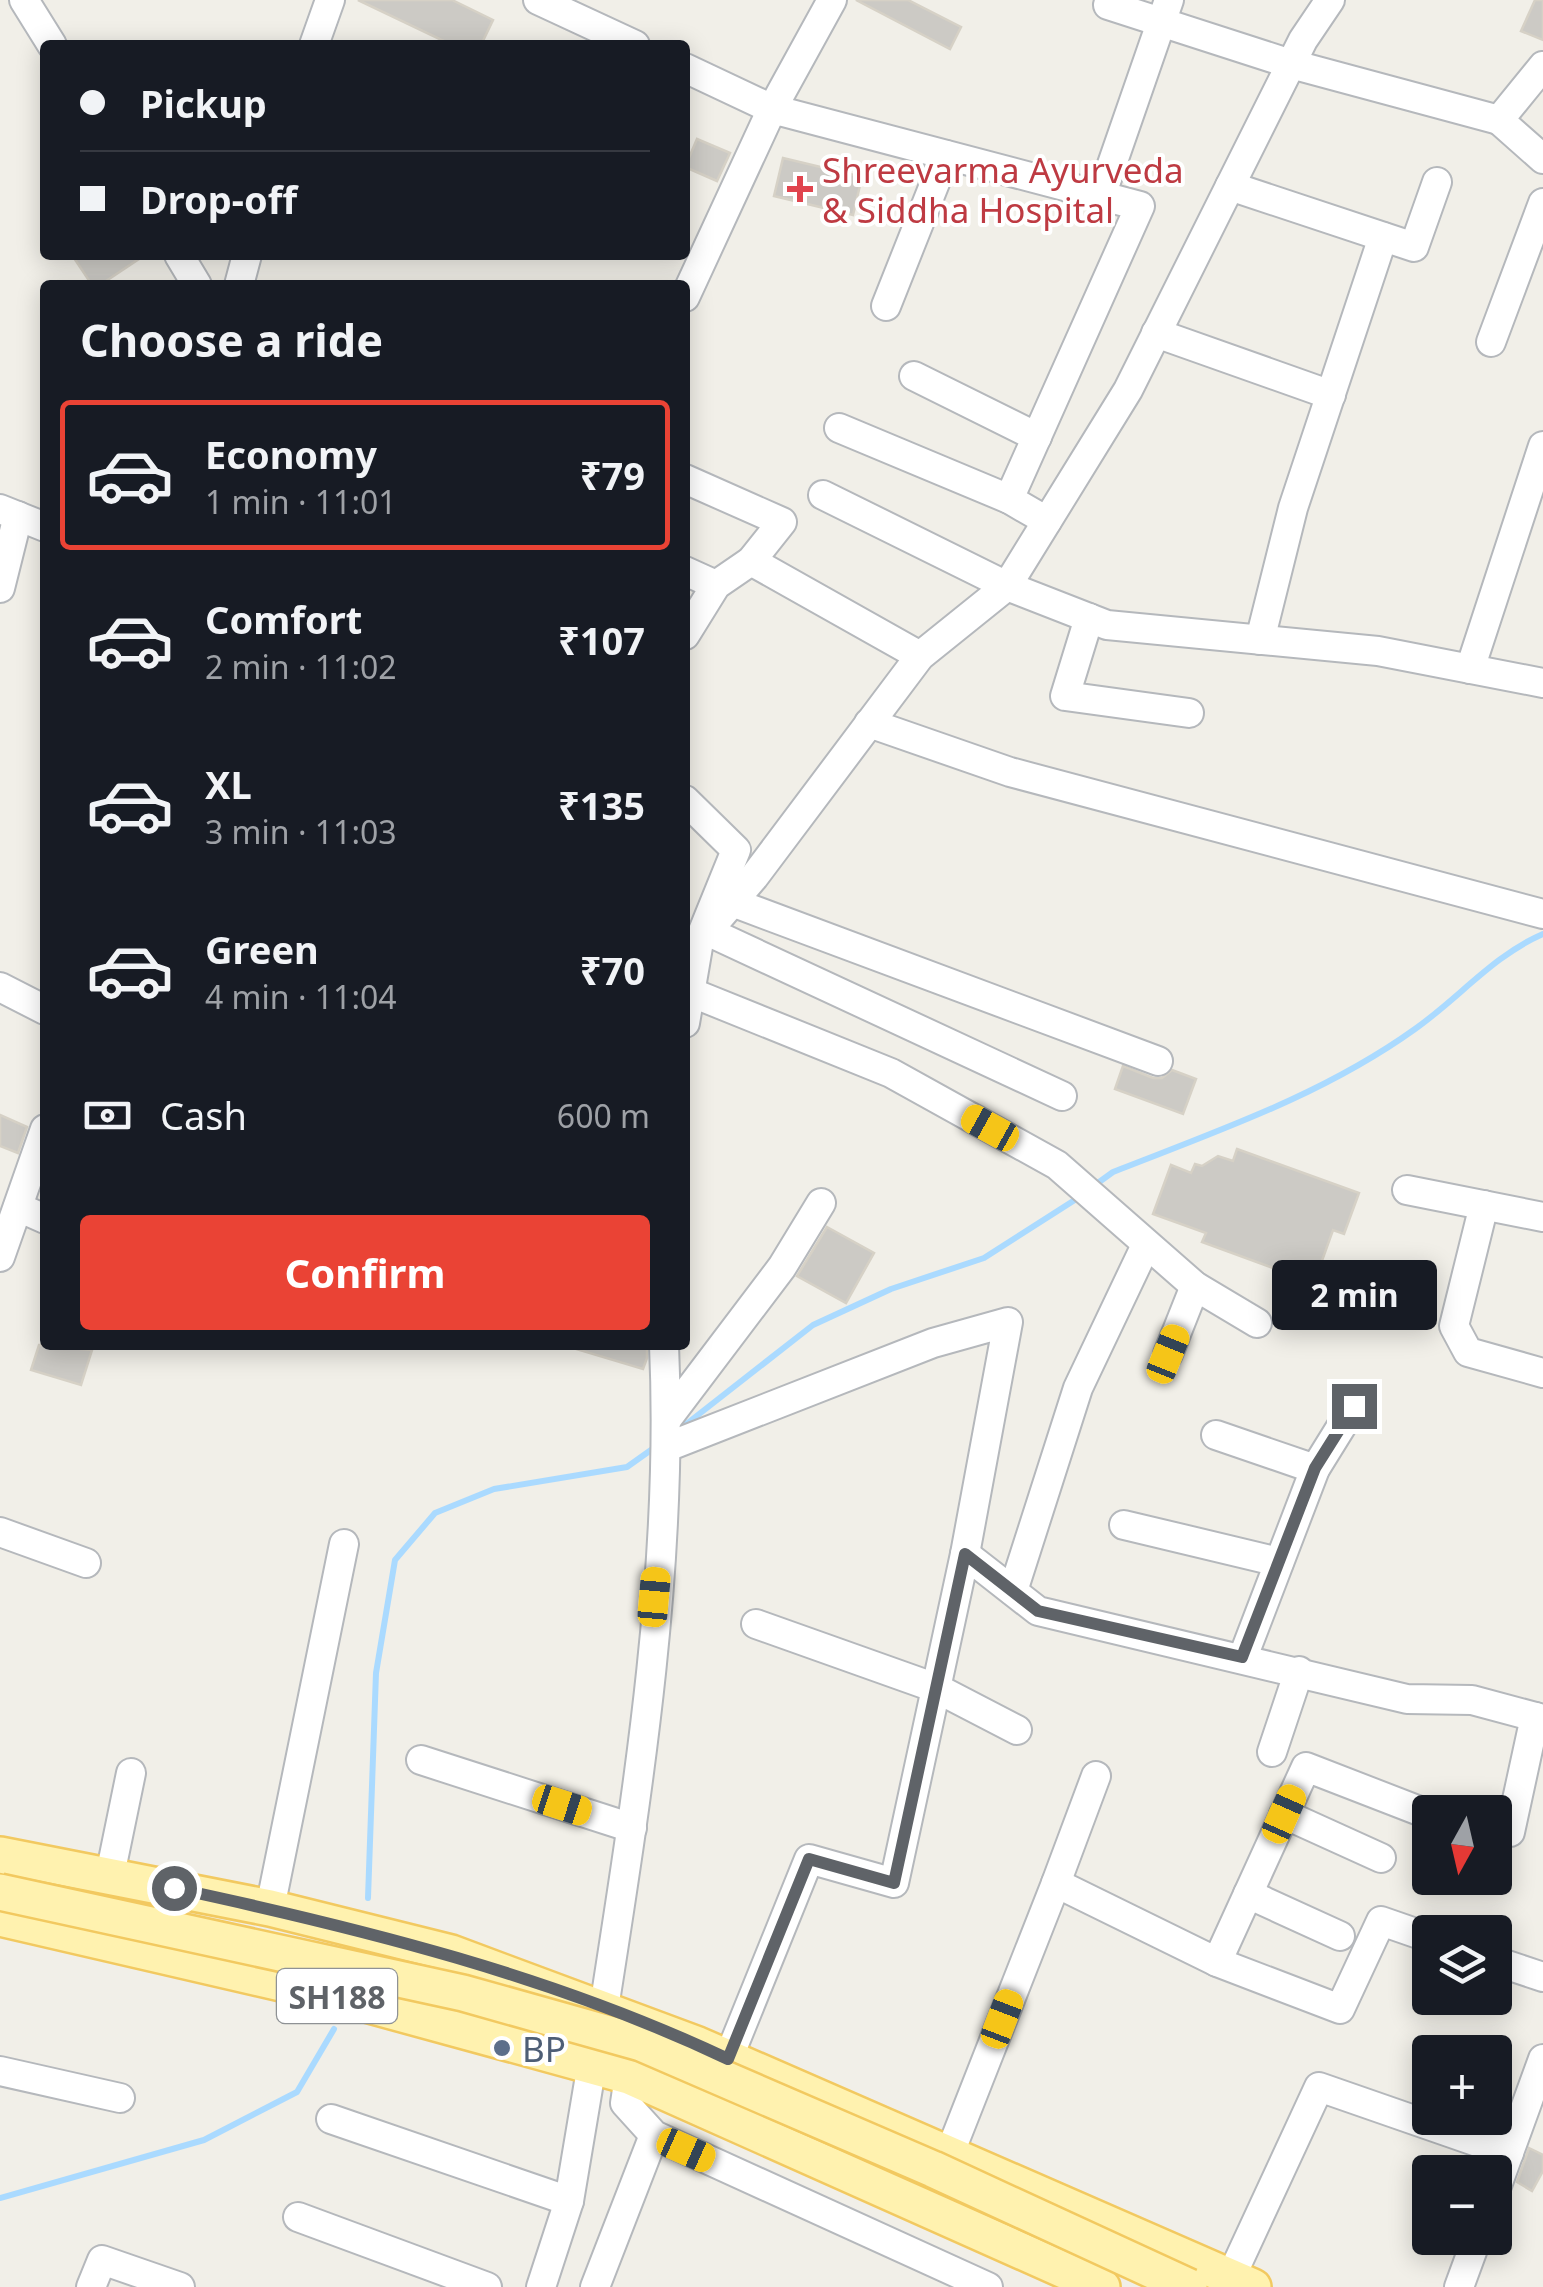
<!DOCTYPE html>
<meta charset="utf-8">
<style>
:root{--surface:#171b24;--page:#242831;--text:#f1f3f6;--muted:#9ea1a6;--line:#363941;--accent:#ea4335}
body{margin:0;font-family:"Noto Sans",sans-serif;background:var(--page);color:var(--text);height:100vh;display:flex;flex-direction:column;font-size:38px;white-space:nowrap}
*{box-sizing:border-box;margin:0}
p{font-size:32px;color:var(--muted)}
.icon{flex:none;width:55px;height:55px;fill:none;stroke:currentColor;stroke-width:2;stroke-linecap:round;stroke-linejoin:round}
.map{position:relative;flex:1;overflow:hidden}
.details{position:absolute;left:40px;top:280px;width:650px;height:1070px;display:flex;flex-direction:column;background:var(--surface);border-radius:10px;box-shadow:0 5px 25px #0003}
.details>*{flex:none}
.banner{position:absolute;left:40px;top:40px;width:650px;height:220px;border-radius:10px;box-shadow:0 5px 25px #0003;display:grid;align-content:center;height:220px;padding:0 40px;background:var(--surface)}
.needle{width:65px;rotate:188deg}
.tools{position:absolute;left:1412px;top:1795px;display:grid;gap:20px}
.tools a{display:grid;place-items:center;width:100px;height:100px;border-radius:10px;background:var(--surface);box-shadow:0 5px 25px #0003;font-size:50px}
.end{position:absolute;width:45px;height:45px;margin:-22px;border:12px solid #5f6368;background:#fff;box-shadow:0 0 0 5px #fff}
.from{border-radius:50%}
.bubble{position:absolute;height:70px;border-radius:10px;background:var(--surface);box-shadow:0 5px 25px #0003;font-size:32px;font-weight:700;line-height:70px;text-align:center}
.car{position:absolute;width:30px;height:60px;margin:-30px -15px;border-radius:12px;box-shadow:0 0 8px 2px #0007;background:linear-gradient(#f5c518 24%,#345 0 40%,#f5c518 0 76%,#345 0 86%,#f5c518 0)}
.banner b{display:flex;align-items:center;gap:35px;height:95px;font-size:38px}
.banner b+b{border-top:2px solid var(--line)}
.banner i{width:25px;height:25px;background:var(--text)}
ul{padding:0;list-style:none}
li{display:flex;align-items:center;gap:30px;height:150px;margin:0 20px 15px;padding:0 20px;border:5px solid transparent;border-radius:10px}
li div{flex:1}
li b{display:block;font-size:38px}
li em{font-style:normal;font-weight:700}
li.current{border-color:var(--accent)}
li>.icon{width:90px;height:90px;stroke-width:1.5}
h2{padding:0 40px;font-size:45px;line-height:120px}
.pay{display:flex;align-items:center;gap:25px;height:110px;padding:0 40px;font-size:38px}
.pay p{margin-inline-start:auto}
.button{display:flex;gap:20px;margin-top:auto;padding:20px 40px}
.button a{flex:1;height:115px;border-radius:10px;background:var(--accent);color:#fff;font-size:40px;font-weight:700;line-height:115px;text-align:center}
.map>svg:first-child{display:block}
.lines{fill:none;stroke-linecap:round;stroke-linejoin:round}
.stream{stroke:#aadaff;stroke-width:6}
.building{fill:#cccac5;stroke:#d6d1c6;stroke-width:2.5}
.minor-casing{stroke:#b5b8bc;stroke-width:32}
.major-casing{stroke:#f2c960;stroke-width:40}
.minor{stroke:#fff;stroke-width:28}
.major{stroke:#fff2af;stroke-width:35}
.major-bridge-casing{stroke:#f2c960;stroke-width:40;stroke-linecap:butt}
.major-bridge{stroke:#fff2af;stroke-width:35}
.route{stroke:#5f6368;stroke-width:12}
.health-dot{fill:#e0444e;stroke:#fff;stroke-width:4}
.service-dot{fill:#5c6f8a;stroke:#fff;stroke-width:4}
.labels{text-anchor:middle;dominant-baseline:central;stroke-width:8;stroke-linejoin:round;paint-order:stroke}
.shield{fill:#fff;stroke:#8f9295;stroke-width:2.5}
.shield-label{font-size:32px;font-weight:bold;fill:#5f6368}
.health-label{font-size:35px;fill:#be3a42;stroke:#fff;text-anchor:start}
.service-label{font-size:35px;fill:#4e5e75;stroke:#fff;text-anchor:start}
</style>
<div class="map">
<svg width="1543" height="2287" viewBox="0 0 1543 2287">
<rect width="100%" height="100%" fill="#f1efe8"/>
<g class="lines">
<g class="stream">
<path d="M1095,1185L1113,1172C1217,1131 1323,1095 1415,1029C1459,998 1494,955 1543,934"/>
<path d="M680,1429L813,1325L891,1289L984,1258L1081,1196"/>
<path d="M368,1898L376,1673L395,1560L435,1513L494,1489L627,1467L658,1445"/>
<path d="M0,2198L204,2140L297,2092L334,2029"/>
</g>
</g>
<g class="building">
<path d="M358,0H452L493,20L481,45H452Z"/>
<path d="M856,0H908L961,27L950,49Z"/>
<path d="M1535,0H1543V40L1521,31Z"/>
<path d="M697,139L730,153L717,181L685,167Z"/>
<path d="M783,158L862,177L853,215L774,196Z"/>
<path d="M72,255H145L100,285H92Z"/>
<path d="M1123,1066L1153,1078H1162L1172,1070L1196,1079L1183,1114L1115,1089Z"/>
<path d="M0,1115L27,1127L18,1153L0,1146Z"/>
<path d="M1237,1149L1359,1193L1344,1234L1333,1230L1314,1283L1202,1242L1206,1233L1153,1214L1171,1165L1191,1173L1195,1164L1202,1166L1218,1156L1233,1161Z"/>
<path d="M827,1227L874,1253L846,1303L797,1276Z"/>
<path d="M39,1345L92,1350L81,1385L31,1370Z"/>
<path d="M577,1345H647V1358L643,1369L576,1349Z"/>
<path d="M1529,2148L1543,2155V2171L1532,2191L1517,2182Z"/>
</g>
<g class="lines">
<defs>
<g id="minor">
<path d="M24,0L52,45"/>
<path d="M538,0L635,45"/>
<path d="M1108,5L1291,64L1499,120L1543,66"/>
<path d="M314,45L330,0"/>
<path d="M685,68L772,109L832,0"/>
<path d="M1499,120L1543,159"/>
<path d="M1230,186L1414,247L1437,182"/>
<path d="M1101,196L1169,0"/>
<path d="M179,255L197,285"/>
<path d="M239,285L247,255"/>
<path d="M685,297L772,109L1140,206L1009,499L1047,521"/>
<path d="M886,306L946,155"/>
<path d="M1156,333L1331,395"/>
<path d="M1491,342L1543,203"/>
<path d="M914,376L1037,437"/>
<path d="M839,428L1009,499"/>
<path d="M685,479L782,522L751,561L716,585L685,635"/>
<path d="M823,495L1007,586L1107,625L1378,651L1543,683"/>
<path d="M0,509L45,527"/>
<path d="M751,561L920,656"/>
<path d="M685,571L716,585"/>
<path d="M0,588L18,516"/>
<path d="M1089,618L1065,696L1189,713"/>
<path d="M1260,640L1293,508L1383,237"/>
<path d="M1470,669L1543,446"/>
<path d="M869,723L1010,772L1543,914"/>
<path d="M685,800L736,850L699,941L685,1023"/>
<path d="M732,902L1158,1061"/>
<path d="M707,931L1062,1096"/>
<path d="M699,941L754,877L920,656L1007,586L1128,390L1303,40L1330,0"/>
<path d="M0,987L45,1010"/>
<path d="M690,992L891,1073L1057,1165L1195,1286L1257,1323"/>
<path d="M1407,1190L1543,1217"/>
<path d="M1484,1205L1454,1326L1468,1352L1543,1373"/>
<path d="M18,1207L45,1219"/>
<path d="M0,1257L45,1129"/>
<path d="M1168,1354L1195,1286"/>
<path d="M667,1419L782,1267L821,1203"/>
<path d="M1216,1435L1315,1469"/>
<path d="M667,1447L933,1343L1008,1322L965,1554"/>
<path d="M1124,1525L1279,1562"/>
<path d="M0,1532L86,1563"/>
<path d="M1013,1591L1078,1388L1146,1245"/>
<path d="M756,1624L936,1688L1017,1730"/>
<path d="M1243,1657L1315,1469L1354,1406"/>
<path d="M1272,1752L1299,1671"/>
<path d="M421,1760L632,1828"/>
<path d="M1284,1814L1381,1858"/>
<path d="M1495,1829L1510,1832L1535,1717"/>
<path d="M110,1875L131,1773"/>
<path d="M1056,1883L1096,1776"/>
<path d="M1248,1894L1340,1936"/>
<path d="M270,1908L344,1544"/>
<path d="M1495,1961L1543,1977"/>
<path d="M1217,1962L1340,2009L1381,1921L1430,1938"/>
<path d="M604,2008C638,1790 674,1566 664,1345"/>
<path d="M728,2059L809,1859L894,1883L965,1554L1038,1611L1407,1699L1472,1700L1543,1719"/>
<path d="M0,2071L120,2098"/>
<path d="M629,2076L625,2103L654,2135L988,2287"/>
<path d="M331,2119L569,2201"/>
<path d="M949,2155L1056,1883L1217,1962L1306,1767L1430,1815"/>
<path d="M1495,2191L1543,2059"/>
<path d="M298,2217L487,2287"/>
<path d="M1231,2277L1319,2087L1509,2153"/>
<path d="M91,2287L102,2260L180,2287"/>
<path d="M541,2287L569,2201L592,2064"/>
<path d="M595,2287L654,2135"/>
<path d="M1459,2287L1477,2238"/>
</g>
<g id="major">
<path d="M0,1855L270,1908L451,1953L698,2045L1253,2287"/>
<path d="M0,1918L333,1995L629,2076L1102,2287"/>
</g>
</defs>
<use href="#minor" class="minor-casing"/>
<use href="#major" class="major-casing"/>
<use href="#minor" class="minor"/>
<use href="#major" class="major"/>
<defs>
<path id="major-bridge" d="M0,1892L463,1993L641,2043L933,2169L1189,2287"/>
</defs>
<use href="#major-bridge" class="major-bridge-casing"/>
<use href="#major-bridge" class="major-bridge"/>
</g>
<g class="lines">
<path class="route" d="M174,1888C364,1929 553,1976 728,2059L809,1859L894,1883L965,1554L1038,1611L1242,1657L1315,1468L1354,1406"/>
</g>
<path class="health-dot" d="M795 174h10v10h10v10h-10v10h-10v-10h-10v-10h10z"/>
<circle class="service-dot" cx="502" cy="2048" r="10"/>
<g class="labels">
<rect class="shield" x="277" y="1969" width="120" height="54" rx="8"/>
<g class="shield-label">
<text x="337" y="1996">SH188</text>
</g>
<g class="health-label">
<text x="822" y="169">Shreevarma Ayurveda<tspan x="822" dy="40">&amp; Siddha Hospital</tspan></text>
</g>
<g class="service-label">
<text x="522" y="2048">BP</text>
</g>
</g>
</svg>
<div class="tools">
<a><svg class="needle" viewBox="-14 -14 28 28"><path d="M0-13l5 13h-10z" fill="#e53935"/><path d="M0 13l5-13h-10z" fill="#9ea1a6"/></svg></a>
<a><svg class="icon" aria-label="layers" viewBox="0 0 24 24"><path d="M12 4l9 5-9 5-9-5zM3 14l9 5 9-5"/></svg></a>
<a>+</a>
<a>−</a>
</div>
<i class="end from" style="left:174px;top:1888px"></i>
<i class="end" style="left:1354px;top:1406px"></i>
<div class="bubble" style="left:1272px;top:1260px;width:165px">2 min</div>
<i class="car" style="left:990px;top:1128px;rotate:299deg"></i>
<i class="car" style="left:1168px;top:1354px;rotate:22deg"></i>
<i class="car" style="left:654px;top:1597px;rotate:5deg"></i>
<i class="car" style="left:562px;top:1805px;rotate:108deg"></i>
<i class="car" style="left:1284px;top:1814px;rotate:24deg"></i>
<i class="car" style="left:1002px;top:2019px;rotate:21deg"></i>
<i class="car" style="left:686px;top:2150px;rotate:114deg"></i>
<div class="banner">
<b><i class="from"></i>Pickup</b>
<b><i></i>Drop-off</b>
</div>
<section class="details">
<h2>Choose a ride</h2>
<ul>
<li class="current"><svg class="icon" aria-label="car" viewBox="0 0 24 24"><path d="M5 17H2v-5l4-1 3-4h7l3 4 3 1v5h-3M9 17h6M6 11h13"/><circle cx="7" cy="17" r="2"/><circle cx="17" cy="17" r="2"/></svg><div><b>Economy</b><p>1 min · 11:01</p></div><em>₹79</em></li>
<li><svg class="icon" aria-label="car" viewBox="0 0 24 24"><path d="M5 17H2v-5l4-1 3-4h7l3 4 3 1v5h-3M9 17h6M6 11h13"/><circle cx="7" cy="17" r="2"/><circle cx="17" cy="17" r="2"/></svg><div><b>Comfort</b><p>2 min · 11:02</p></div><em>₹107</em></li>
<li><svg class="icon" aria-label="car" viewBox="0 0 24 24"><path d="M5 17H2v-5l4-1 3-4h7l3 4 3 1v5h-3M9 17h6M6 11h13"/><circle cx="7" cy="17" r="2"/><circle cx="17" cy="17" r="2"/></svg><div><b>XL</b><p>3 min · 11:03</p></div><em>₹135</em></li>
<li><svg class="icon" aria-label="car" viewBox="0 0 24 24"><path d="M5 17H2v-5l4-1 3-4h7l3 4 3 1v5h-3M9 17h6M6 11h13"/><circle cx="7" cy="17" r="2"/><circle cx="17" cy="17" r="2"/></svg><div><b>Green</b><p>4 min · 11:04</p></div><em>₹70</em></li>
</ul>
<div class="pay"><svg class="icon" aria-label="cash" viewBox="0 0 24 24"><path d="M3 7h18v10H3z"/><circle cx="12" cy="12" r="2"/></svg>Cash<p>600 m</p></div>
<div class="button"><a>Confirm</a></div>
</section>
</div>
